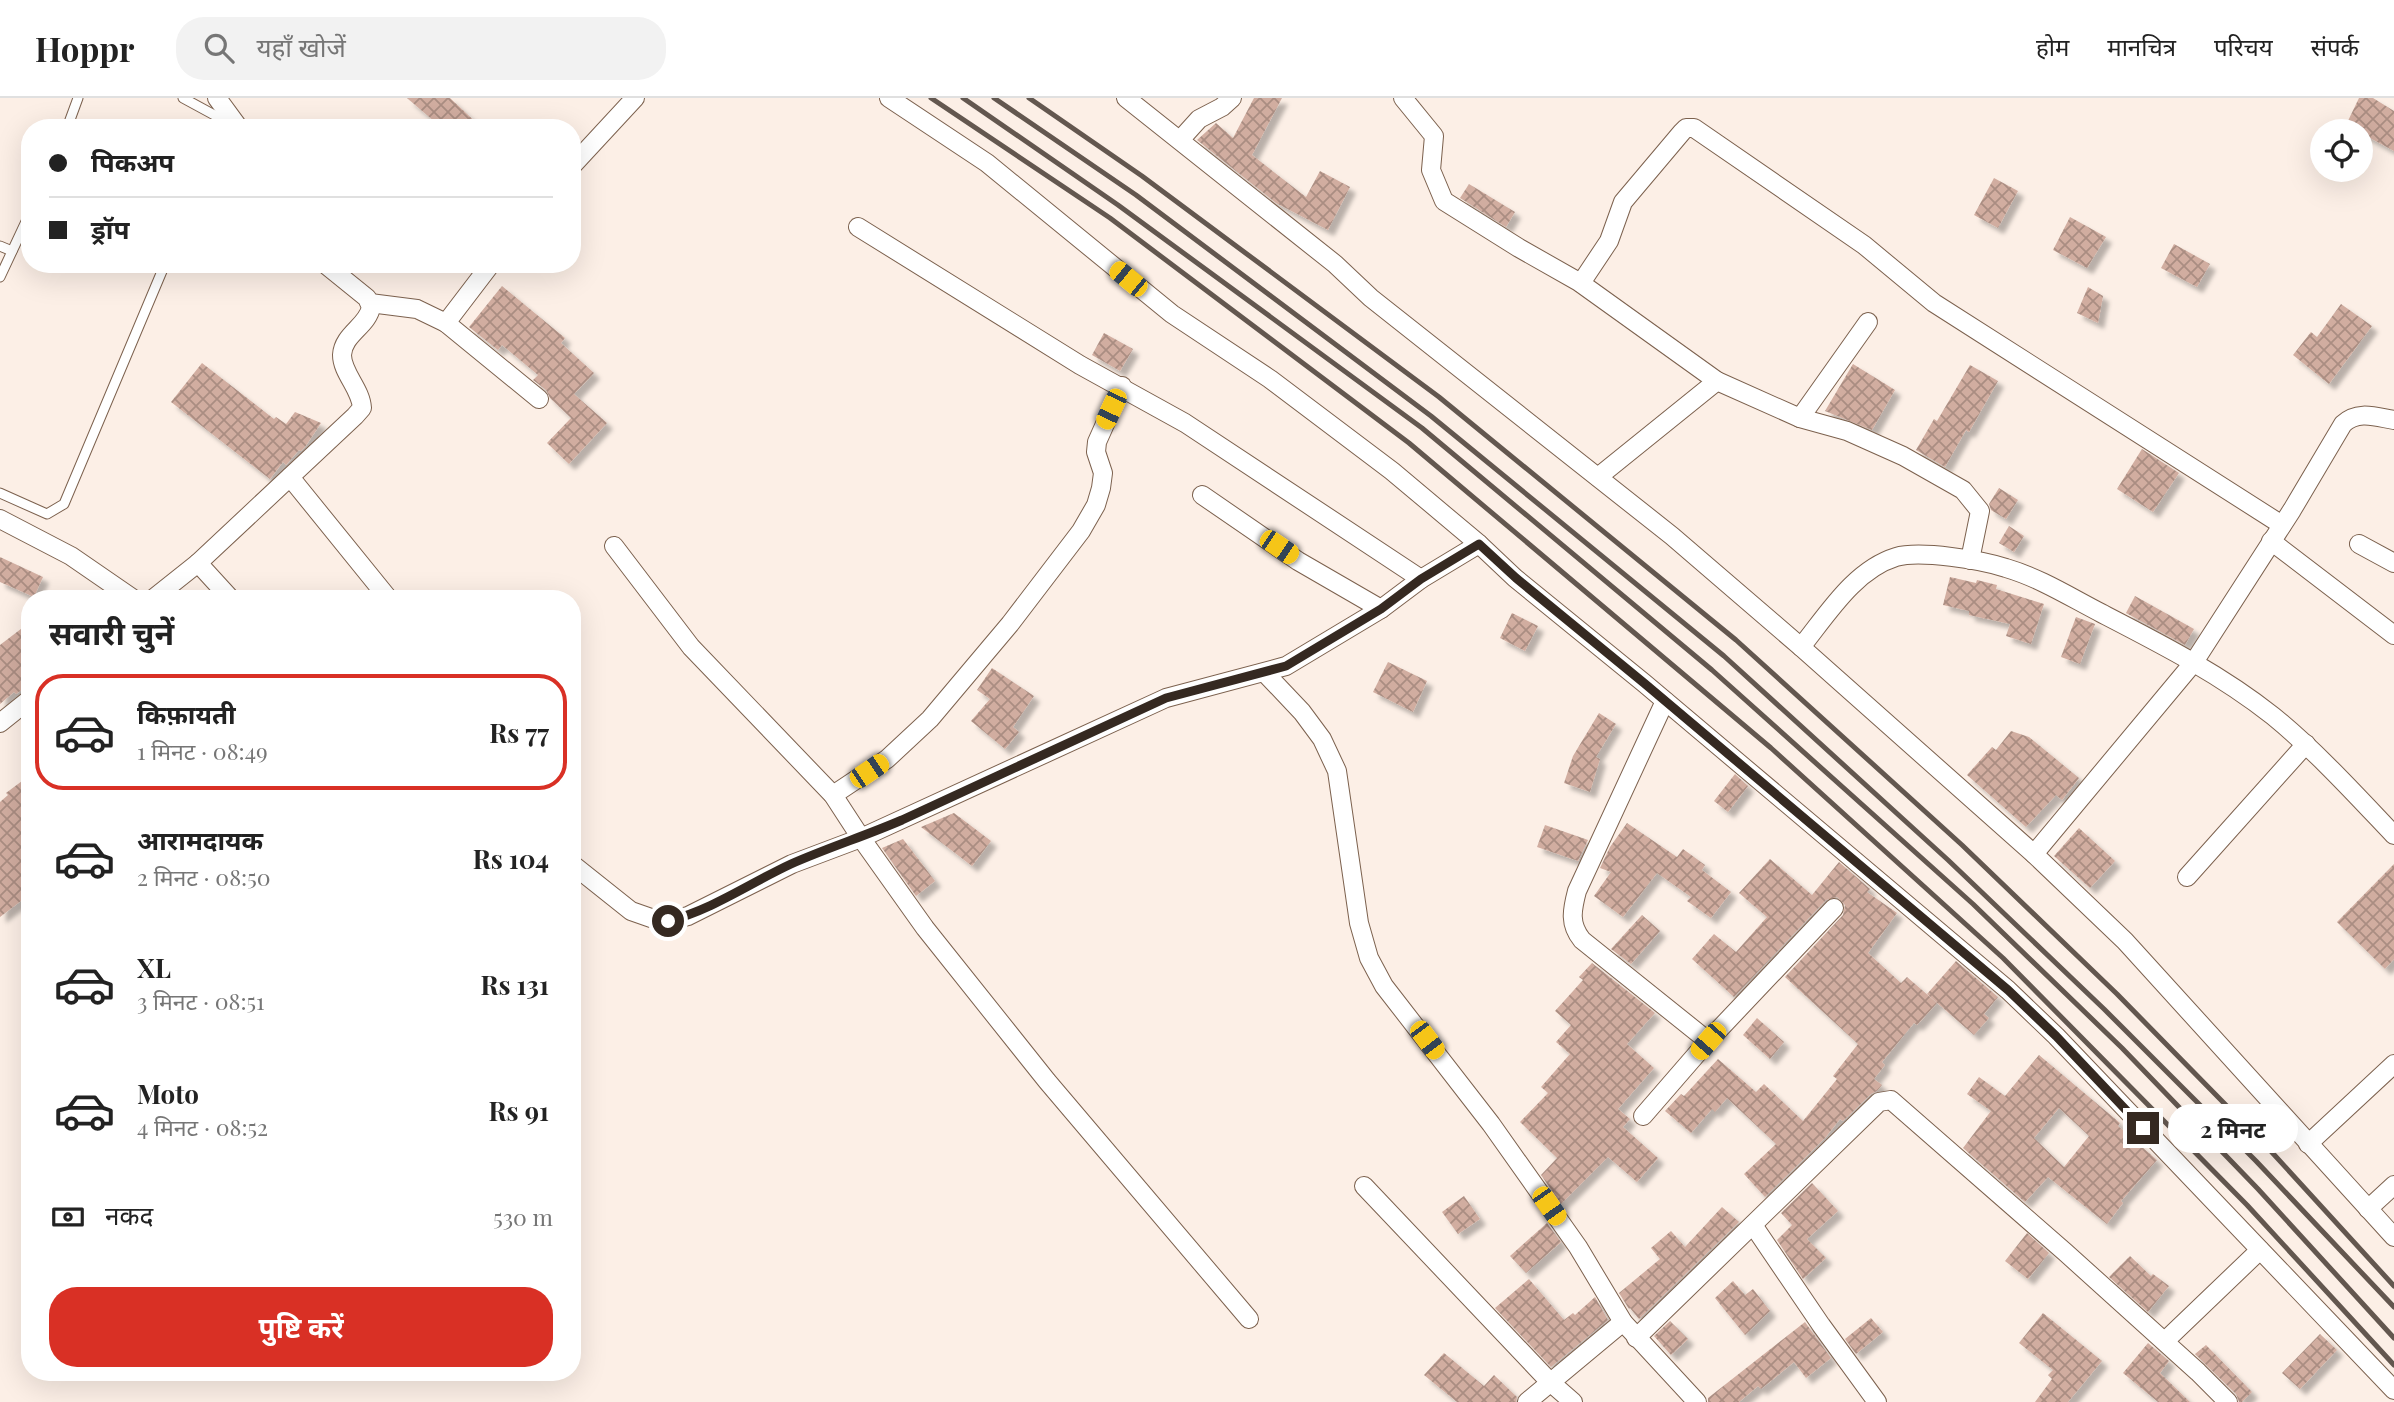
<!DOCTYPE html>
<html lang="hi">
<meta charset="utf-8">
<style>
:root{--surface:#fff;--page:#f2f2f2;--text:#222;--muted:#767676;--line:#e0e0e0;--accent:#d93025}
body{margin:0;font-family:"Playfair Display","Noto Sans Devanagari",serif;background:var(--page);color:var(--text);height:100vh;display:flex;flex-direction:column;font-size:26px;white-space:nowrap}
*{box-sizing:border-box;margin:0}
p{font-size:23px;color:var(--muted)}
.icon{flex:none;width:38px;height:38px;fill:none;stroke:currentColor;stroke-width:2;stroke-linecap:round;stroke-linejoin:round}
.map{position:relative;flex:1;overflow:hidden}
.panel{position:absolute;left:21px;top:492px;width:560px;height:791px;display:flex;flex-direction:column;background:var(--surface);border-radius:28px;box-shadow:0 7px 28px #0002}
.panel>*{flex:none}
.guide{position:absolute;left:21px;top:21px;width:560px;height:154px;border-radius:28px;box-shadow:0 7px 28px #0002;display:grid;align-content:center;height:154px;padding:0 28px;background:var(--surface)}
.tools{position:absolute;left:2310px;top:21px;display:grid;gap:14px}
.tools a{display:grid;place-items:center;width:63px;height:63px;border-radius:50%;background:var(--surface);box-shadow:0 7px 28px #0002;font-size:35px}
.end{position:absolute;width:32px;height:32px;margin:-16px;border:9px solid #352921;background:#fff;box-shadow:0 0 0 4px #fff}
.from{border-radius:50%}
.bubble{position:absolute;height:49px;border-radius:24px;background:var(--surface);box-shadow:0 7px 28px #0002;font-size:23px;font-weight:700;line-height:49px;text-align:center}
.car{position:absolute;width:21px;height:42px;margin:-21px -10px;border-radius:9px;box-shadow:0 0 5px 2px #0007;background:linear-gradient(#f5c518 24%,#345 0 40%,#f5c518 0 76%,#345 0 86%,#f5c518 0)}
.guide b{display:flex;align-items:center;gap:24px;height:66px;font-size:26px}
.guide b+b{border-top:2px solid var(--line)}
.guide i{width:18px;height:18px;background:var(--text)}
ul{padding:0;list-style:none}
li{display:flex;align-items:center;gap:21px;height:116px;margin:0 14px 10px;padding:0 14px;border:4px solid transparent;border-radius:28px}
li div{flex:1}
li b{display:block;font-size:26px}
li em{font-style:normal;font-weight:700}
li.selected{border-color:var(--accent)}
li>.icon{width:63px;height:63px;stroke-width:1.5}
h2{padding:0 28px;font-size:32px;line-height:84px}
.pay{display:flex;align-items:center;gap:18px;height:77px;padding:0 28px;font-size:26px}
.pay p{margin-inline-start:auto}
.action{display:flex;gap:14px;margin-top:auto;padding:14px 28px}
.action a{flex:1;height:80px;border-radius:28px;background:var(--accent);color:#fff;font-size:28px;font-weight:700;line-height:80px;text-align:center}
header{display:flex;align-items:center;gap:42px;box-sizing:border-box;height:98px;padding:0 35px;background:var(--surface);border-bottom:2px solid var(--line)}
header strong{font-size:33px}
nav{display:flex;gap:38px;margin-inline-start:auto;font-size:24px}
.search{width:490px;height:63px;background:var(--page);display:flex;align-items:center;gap:18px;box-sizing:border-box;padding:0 24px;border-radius:28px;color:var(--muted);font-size:26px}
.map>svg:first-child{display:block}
.building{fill:url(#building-cross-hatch);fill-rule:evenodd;filter:url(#shadow)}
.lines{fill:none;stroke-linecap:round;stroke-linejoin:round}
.lane-casing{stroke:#7c614e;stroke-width:11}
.street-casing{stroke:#7c614e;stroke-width:20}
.lane{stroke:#fff;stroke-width:9}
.street{stroke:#fff;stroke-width:18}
.rail{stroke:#63574f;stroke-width:5}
.route{stroke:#352921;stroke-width:9}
</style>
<header>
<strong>Hoppr</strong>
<div class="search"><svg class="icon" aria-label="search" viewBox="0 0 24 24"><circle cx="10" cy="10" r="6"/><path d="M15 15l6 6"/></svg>यहाँ खोजें</div>
<nav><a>होम</a><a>मानचित्र</a><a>परिचय</a><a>संपर्क</a></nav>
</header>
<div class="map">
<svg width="2394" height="1304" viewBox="0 0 2394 1304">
<defs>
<pattern id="building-cross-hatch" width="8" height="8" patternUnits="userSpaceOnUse" patternTransform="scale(1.75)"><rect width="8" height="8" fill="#d1ada0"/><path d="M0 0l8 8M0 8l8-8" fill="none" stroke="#aa8d82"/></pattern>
<filter id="shadow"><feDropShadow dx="6" dy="6" stdDeviation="2" flood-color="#0004"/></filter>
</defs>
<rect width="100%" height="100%" fill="#fcefe6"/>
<g class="building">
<path d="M407,0H450L482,30H442Z"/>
<path d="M1254,0H1282L1252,57L1306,99L1320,73L1350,89L1328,132L1276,105L1197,42L1216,25L1233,40Z"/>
<path d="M2359,0H2373L2394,13V53L2346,27Z"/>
<path d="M1994,80L2018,93L1998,130L1974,117Z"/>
<path d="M1469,86L1515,114L1506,129L1460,100Z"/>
<path d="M2070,119L2106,139L2087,170L2053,152Z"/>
<path d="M2174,146L2210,166L2197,189L2161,170Z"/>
<path d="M502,188L565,240L561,245L594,275L574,296L607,325L569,366L547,345L571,320L550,300L546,292L533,282L538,277L502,247L498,252L469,229Z"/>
<path d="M2088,189L2103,198L2098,225L2077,215Z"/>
<path d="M2341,206L2372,228L2329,286L2293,257L2311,234L2317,239Z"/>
<path d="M1104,235L1133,251L1120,273L1092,257Z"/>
<path d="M202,265L274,321L276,319L286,326L295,314L321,325L305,349L301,353L299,352L286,367L283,364L270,381L171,304Z"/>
<path d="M1853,266L1895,292L1872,332L1825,313Z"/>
<path d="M1970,267L1998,283L1969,334L1966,332L1945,369L1916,352L1934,321L1937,323Z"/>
<path d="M2142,351L2179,375L2153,414L2117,391Z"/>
<path d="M1999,390L2018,402L2006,421L1991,412L1989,406Z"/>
<path d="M2009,428L2024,438L2014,454L1999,445Z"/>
<path d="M0,459L43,479L34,499L0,484Z"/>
<path d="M1950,479L1976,485L1977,482L1997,487L1996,491L2044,506L2031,546L2006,538L2010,526L1969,517V513L1943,507Z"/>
<path d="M2135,498L2194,531L2185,547L2126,515Z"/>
<path d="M1512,515L1538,528L1525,553L1500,540Z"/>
<path d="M2076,519L2095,526L2080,566L2061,559Z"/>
<path d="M30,524V586L16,596L14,594L0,606V547Z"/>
<path d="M1388,564L1427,583L1413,614L1373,594Z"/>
<path d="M992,570L1034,598L1013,629L1019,634L1005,651L971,623L990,601L977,592Z"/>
<path d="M1599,615L1616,626L1596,659L1600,661L1590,694L1564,685L1573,658Z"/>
<path d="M2011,633L2029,639L2079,680L2062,702L2056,697L2026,729L1967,677L1992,649L1996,652Z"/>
<path d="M1735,676L1748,688L1728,714L1714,703Z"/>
<path d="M30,677V796L0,819V704L8,697L6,695Z"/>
<path d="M954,715L991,743L972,768L921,729Z"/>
<path d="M1627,725L1677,759L1683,751L1705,767L1702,772L1731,794L1711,820L1687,803L1691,799L1657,775L1623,819L1594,798L1611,774L1600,770L1610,749Z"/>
<path d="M1545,727L1588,742L1578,763L1537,749Z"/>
<path d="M2079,730L2115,763L2090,790L2054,758Z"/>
<path d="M903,741L935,783L916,798L882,750Z"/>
<path d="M1770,761L1812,797L1839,764L1870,791L1867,794L1897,815L1868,855L1901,885L1907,879L1937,905L1917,927L1914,925L1882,964L1885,967L1874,981L1882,987L1877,993L1871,996L1843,1023L1840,1021L1825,1040L1765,1099L1744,1076L1776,1046L1727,1000L1715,1014L1712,1011L1691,1035L1665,1013L1681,996L1684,998L1718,961L1756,994L1764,986L1803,1023L1837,981L1833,978L1858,946L1785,879L1843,817L1845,807L1837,799L1826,802L1734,899L1692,861L1714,836L1736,854L1767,819L1739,795Z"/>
<path d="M2394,766V861L2385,871L2337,824Z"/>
<path d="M1642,817L1660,833L1631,866L1611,851Z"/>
<path d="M1956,863L1998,899L1984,916L1989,920L1974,937L1927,896Z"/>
<path d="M1592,865L1655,915L1627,946L1654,970L1618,1011L1630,1021L1623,1029L1658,1060L1637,1084L1608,1059L1561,1106L1541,1077L1557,1060L1520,1024L1548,995L1541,989L1570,956L1556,944L1571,927L1555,913L1583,882L1579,879Z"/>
<path d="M1757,920L1784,944L1770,961L1743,937Z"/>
<path d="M2039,957L2120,1025L2118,1028L2157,1062L2121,1103L2123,1105L2107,1126L2048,1079L2025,1104L1963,1050L1991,1013L1967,996L1979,979L2005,998ZM2059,1010L2089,1038L2064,1069L2034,1040Z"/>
<path d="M1812,1085L1838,1113L1807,1141L1826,1160L1803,1181L1777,1142L1792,1127L1781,1115Z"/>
<path d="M1464,1098L1480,1121L1458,1136L1442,1114Z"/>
<path d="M1722,1109L1739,1124L1639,1221L1630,1210L1629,1211L1619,1195L1660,1161L1651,1150L1671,1133L1685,1149Z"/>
<path d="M1547,1125L1561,1144L1526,1175L1510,1158Z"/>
<path d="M2027,1135L2049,1155L2028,1181L2005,1163Z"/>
<path d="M2130,1158L2151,1178L2153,1176L2169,1188L2148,1214L2109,1179Z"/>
<path d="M1529,1181L1564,1222L1573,1215L1575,1217L1595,1199L1608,1222L1551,1269L1495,1210Z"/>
<path d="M1733,1183L1745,1197L1753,1191L1770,1213L1745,1237L1715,1200Z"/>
<path d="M2043,1215L2102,1263L2068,1304H2035L2052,1281L2048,1277L2053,1272L2019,1245Z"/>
<path d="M1871,1220L1883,1234L1856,1256L1845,1241Z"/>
<path d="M1670,1223L1688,1241L1671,1257L1654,1238Z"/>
<path d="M1805,1224L1831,1260L1806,1280L1794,1264L1761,1291L1758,1288L1739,1304H1708V1300Z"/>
<path d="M2320,1236L2337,1252L2300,1291L2282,1275Z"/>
<path d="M2148,1245L2169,1263L2160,1275L2190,1304H2158L2123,1275Z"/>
<path d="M2206,1247L2252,1294L2242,1304H2239L2236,1296L2195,1256Z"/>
<path d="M1444,1255L1484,1288L1494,1277L1517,1299L1516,1304H1457L1424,1277Z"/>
</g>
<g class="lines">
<defs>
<g id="lane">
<path d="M183,0L218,19L216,30"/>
<path d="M67,30L78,0"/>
<path d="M0,148L12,153"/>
<path d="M0,179L30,115"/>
<path d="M0,395L47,416L64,406L165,166"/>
</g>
<g id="street">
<path d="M217,0L239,30"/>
<path d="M889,0L987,65L1172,216L1270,281L1392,373L1479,446L1515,480L1644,585L2008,892L2056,938L2394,1292"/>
<path d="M1126,0L1335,166L1371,200L1672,438L1801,549L2034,756L2125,843L2394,1139"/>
<path d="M1403,0L1434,38L1431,72L1444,103L1519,150L1579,184L1717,283L1800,320L1847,333L1903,358L1963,392L1980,413L1970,462"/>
<path d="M1180,42L1199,21L1222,9L1232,0"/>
<path d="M572,68L635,0"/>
<path d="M858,129L1080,267L1185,325L1421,481"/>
<path d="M1581,185L1609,143L1623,104L1682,34L1686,30H1694L1864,147L1934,205L2282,427"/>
<path d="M370,205L417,211L446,225L539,301"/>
<path d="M446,225L491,166"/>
<path d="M1800,320L1868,224"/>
<path d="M290,379L388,500"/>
<path d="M1598,379L1717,283"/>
<path d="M1202,397L1298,463L1381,511"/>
<path d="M0,421L71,458L132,500"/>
<path d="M2271,443L2394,537"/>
<path d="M2359,446L2394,465"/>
<path d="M614,448L691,549L833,697L861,740L925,830L1047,983L1249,1221"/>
<path d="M198,465L230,500"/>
<path d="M154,500L198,465L355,318L362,310C361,291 342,275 342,257C343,236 368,228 371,209L367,200L325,166"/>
<path d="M1801,549C1827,517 1854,472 1896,459C1920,452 1982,462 2006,470C2040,480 2070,499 2101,515C2161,546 2220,576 2273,618C2317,654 2355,696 2394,737"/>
<path d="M1265,575L1302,614L1322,641L1337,673L1359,825L1369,860L1384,888L1491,1026L1578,1149L1623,1224L1697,1304"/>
<path d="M1665,603L1577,793C1572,812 1569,826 1582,842L1708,943L1834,810"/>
<path d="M0,625L30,601"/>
<path d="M833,697L887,661L930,621L1010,526L1081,433L1096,407L1101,390L1103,375L1096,354L1097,344L1122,288"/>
<path d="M2034,756L2194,564L2292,412L2343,326C2358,312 2376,319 2394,322"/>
<path d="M572,766L631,813L651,820L668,823L688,818L792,766L861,740L1166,600L1286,568L1381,511L1421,481L1479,446"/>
<path d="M2187,779L2306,646"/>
<path d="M1643,1018L1708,943"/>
<path d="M2308,1046L2394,966"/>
<path d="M1364,1088L1549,1283L1573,1304"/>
<path d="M2368,1111L2394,1087"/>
<path d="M1753,1127L1821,1227L1877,1304"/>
<path d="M1636,1240L1879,1004L1891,1002L2065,1154L2198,1274L2228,1304"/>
<path d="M2165,1243L2260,1152"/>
<path d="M1527,1304L1623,1224"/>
</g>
</defs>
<use href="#lane" class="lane-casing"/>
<use href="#street" class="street-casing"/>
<use href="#lane" class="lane"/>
<use href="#street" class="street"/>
<g class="rail">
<path d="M931,0L1110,120L1409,345L1771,650L2003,860L2247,1107L2394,1267"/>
<path d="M963,0L1118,107L1422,330L1712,572L1973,806L2122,950L2258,1091L2394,1240"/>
<path d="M994,0L1136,97L1431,318L1724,558L1948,762L2104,911L2256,1063L2394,1209"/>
<path d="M1029,0L1142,78L1439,299L1736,542L1962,747L2117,896L2268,1050L2394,1188"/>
</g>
</g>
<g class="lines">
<path class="route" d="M668,823C712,812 750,785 791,766C827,750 865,738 902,722L1166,600L1286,568L1381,511L1421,481L1479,446L1516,480L1644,585L2008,892L2056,938L2143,1030"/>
</g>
</svg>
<div class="tools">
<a><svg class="icon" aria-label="locate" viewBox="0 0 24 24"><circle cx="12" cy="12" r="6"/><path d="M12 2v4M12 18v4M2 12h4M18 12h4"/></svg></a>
</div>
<i class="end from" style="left:668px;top:823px"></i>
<i class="end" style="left:2143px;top:1030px"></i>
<div class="bubble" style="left:2168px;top:1006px;width:130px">2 मिनट</div>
<i class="car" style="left:1128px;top:181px;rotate:309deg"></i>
<i class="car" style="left:1111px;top:311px;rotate:205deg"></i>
<i class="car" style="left:1279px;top:449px;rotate:124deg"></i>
<i class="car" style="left:869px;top:673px;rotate:56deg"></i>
<i class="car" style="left:1427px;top:942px;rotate:143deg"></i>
<i class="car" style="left:1708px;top:943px;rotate:221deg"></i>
<i class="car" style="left:1549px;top:1108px;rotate:145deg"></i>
<div class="guide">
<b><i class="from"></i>पिकअप</b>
<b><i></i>ड्रॉप</b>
</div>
<section class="panel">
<h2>सवारी चुनें</h2>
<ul>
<li class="selected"><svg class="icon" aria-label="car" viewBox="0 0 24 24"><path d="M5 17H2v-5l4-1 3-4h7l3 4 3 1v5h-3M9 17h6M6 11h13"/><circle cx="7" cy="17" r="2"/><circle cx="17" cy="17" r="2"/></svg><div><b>किफ़ायती</b><p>1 मिनट · 08:49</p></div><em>Rs 77</em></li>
<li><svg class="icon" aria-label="car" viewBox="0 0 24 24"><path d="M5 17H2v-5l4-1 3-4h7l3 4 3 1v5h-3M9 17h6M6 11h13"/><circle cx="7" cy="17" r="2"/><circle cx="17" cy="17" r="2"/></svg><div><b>आरामदायक</b><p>2 मिनट · 08:50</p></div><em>Rs 104</em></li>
<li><svg class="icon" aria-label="car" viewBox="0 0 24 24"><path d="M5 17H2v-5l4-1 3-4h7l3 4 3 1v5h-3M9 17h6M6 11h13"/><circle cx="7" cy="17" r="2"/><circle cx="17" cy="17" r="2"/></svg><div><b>XL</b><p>3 मिनट · 08:51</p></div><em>Rs 131</em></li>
<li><svg class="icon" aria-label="car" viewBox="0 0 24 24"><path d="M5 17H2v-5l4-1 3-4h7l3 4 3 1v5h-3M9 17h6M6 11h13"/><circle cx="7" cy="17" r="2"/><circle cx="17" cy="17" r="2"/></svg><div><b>Moto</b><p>4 मिनट · 08:52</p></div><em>Rs 91</em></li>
</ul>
<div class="pay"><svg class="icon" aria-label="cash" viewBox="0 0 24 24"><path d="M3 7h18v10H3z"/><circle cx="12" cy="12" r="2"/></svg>नकद<p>530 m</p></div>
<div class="action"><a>पुष्टि करें</a></div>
</section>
</div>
